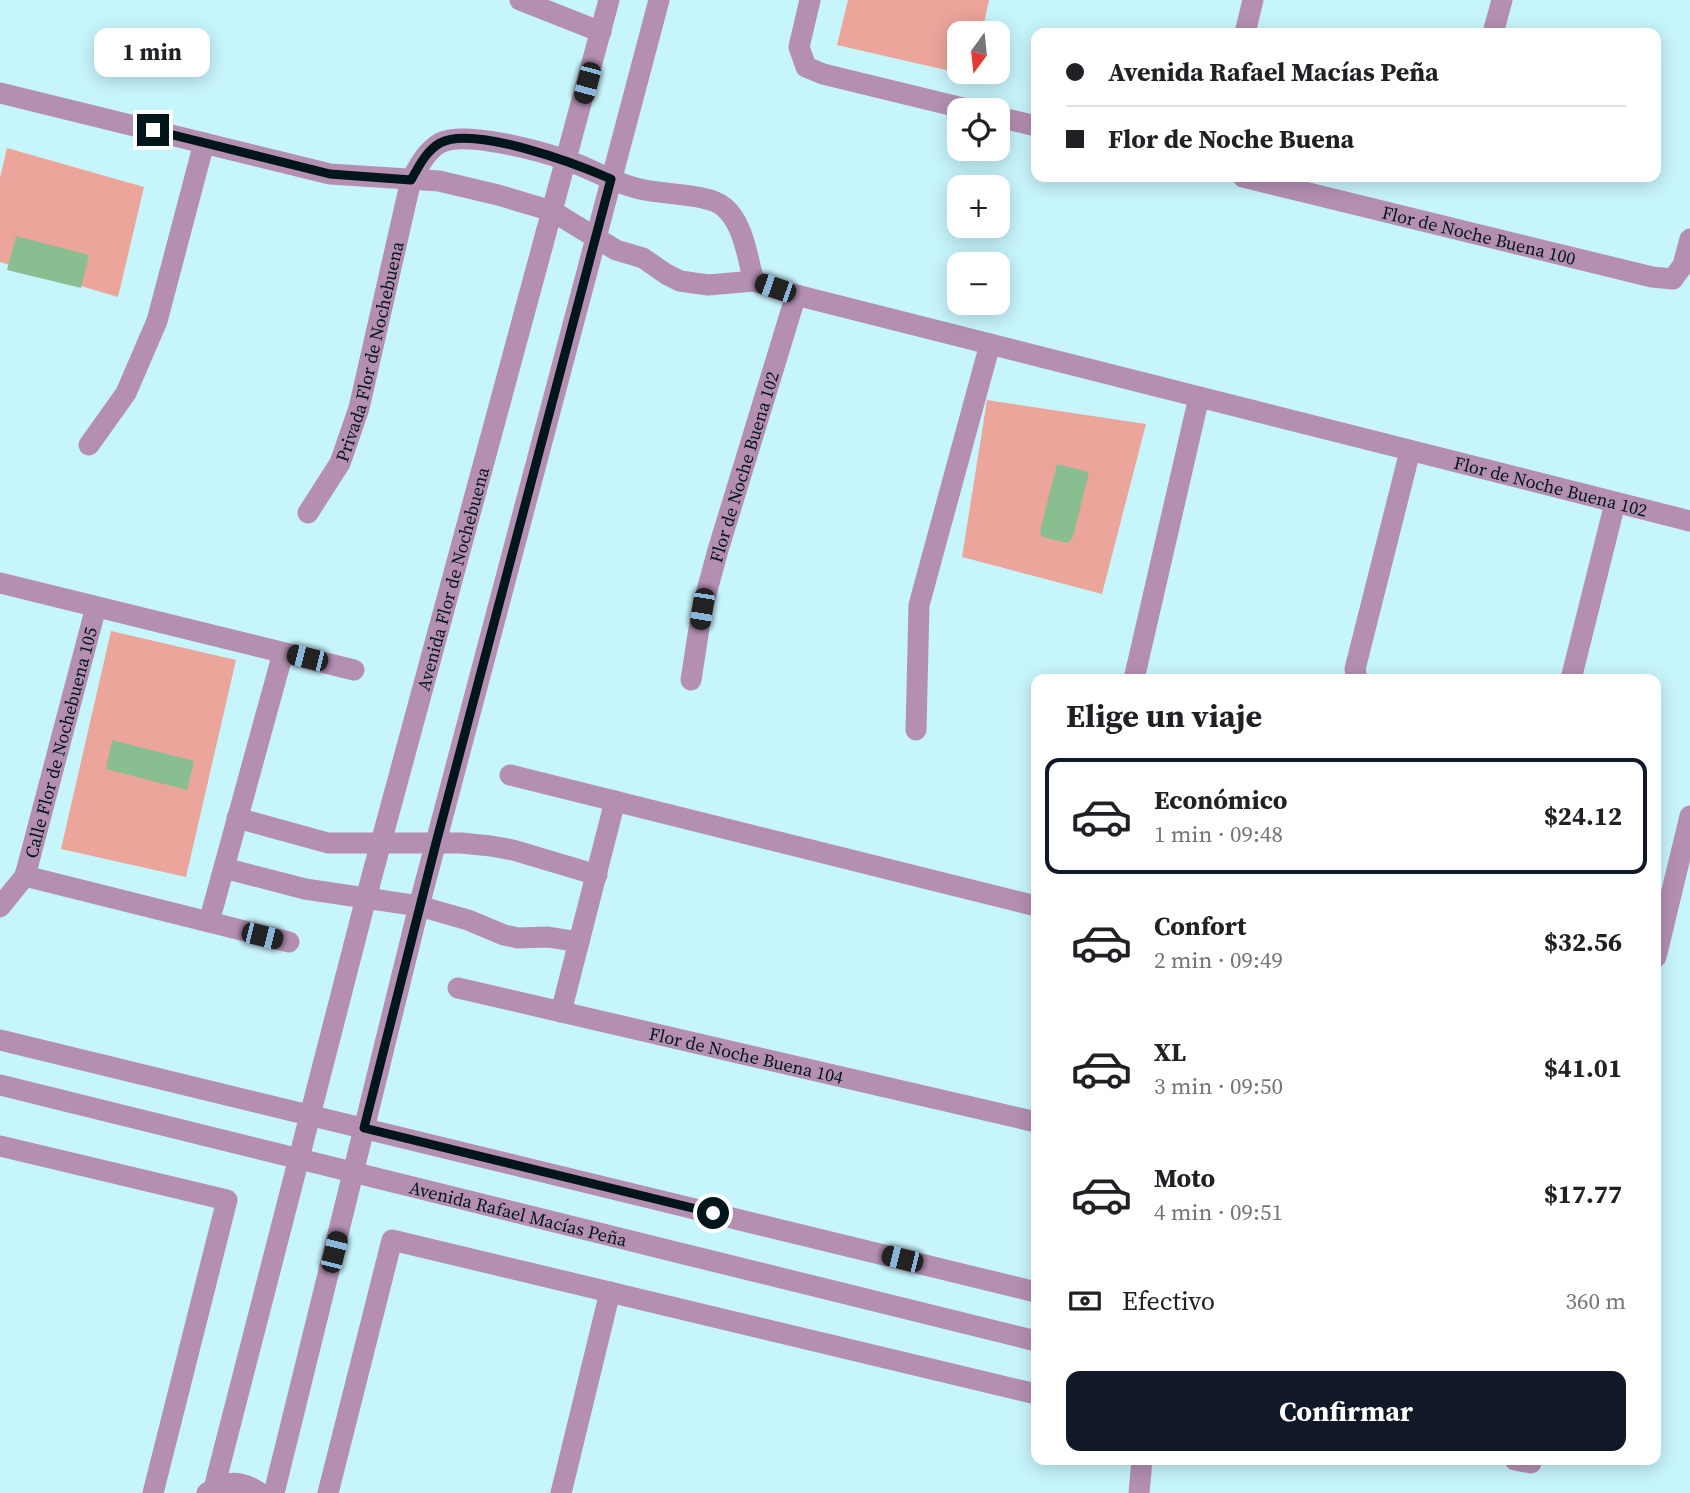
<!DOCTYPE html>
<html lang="es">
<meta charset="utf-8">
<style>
:root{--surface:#fff;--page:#f6f6f6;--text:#202124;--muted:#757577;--line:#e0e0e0;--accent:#111827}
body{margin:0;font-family:"Source Serif 4",serif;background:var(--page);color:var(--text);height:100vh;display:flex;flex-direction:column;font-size:26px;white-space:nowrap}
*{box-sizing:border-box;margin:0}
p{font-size:23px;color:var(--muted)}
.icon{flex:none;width:38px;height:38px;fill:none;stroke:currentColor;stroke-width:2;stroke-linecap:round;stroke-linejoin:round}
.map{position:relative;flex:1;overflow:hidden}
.panel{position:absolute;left:1031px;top:674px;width:630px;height:791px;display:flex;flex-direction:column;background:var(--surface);border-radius:14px;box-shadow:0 4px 18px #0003}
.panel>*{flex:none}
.top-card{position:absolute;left:1031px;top:28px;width:630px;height:154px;border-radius:14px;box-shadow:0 4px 18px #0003;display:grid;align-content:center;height:154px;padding:0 35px;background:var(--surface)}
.needle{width:46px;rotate:195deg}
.buttons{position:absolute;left:947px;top:21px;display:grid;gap:14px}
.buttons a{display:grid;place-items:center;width:63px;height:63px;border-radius:14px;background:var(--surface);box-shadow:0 4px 18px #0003;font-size:35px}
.end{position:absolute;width:32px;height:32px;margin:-16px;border:9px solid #00161a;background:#fff;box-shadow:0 0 0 4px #fff}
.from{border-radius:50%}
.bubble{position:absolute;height:49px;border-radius:14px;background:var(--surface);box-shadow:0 4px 18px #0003;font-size:23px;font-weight:700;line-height:49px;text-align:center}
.car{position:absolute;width:21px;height:42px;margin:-21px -10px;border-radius:9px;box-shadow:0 0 5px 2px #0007;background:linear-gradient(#222 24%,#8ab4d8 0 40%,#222 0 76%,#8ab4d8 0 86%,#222 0)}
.top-card b{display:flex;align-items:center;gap:24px;height:66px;font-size:26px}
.top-card b+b{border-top:2px solid var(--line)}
.top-card i{width:18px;height:18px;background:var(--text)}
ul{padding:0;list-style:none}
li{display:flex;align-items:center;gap:21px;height:116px;margin:0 14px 10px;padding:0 21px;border:4px solid transparent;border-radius:14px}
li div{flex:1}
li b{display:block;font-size:26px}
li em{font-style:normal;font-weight:700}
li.current{border-color:var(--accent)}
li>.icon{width:63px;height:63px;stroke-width:1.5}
h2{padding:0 35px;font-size:32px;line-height:84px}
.pay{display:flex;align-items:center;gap:18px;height:77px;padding:0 35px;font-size:26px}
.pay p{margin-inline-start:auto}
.cta{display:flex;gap:14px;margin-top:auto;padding:14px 35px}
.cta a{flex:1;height:80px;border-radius:14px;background:var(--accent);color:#fff;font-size:28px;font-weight:700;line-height:80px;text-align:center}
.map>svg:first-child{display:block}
.green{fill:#eba59b}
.water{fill:#89bf90}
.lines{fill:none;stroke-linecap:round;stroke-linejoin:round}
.street{stroke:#b48fb2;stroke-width:21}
.route{stroke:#00161a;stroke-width:9}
.labels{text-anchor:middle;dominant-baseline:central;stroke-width:6;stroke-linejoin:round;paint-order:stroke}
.street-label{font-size:18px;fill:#00161a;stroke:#fff}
</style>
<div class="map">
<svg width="1690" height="1493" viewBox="0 0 1690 1493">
<rect width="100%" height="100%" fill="#c7f5fc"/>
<g class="green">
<path d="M848,0H989L982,33H959V72H973L972,76L837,45Z"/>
<path d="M7,148L144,187L118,297L0,262V178Z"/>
<path d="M987,400L1146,424L1102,594L962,557Z"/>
<path d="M111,631L236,660L186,877L61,849Z"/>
</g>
<g class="water">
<path d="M16,236L89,255L81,288L7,270Z"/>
<path d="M1057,464L1089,472L1073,537L1068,543L1042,537L1040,531Z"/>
<path d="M112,740L194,761L187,790L106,769Z"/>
</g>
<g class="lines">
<g class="street">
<path d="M520,0L601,32"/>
<path d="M810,0L799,47L806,67L823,74L971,110"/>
<path d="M1245,33L1253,0"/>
<path d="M1493,33L1502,0"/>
<path id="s1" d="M0,93L330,174L439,181L498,195L552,211L616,250L643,258L666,274L680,281L708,285L754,281L796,295L1690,521"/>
<path d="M998,117L1036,126"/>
<path id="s2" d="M1243,177L1652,277L1673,279L1683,265L1690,239"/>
<path d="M89,445L126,393L157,321L204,143"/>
<path id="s3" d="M308,513L340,463L359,408L411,180C419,166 426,151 440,143C464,130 540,151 566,160C590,168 612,182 636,188C659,195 708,193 724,207C744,224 747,257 754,281"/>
<path d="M0,583L354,670"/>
<path d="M1134,679L1199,397"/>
<path d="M1357,679L1355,669L1410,451"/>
<path d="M1571,679L1615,503"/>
<path id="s4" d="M691,680L702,609L718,550L796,295"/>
<path d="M916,730L919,605L990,344"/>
<path d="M510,775L1036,906"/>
<path d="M237,818L328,843H461L491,846L513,850L597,875"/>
<path d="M224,868L305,889L419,906L468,920L504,935L518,938L548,937L579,942"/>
<path d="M25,876L289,942"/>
<path id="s5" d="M0,907L25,876L96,607"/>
<path d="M209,922L283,653"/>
<path d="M1656,957L1690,816"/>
<path id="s6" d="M458,988L1036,1122"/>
<path d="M561,1012L615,801"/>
<path d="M0,1040L1036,1292"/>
<path id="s7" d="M0,1085L1036,1341"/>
<path d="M0,1146L227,1200L153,1493"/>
<path d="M1515,1460L1531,1463L1532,1460"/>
<path id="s8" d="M214,1488L366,898L609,0"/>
<path d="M207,1493C224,1480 242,1480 260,1493"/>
<path d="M274,1493L419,906L659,0"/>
<path d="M328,1493L392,1240L1036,1394"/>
<path d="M561,1493L610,1292"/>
<path d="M1139,1493L1142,1460"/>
</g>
</g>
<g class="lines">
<path class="route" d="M153,130L330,174L411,180C419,166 426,151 440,143C474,125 577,164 611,179L436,843L364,1128L713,1213"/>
</g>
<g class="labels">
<g class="street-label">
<text stroke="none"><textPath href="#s2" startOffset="243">Flor de Noche Buena 100</textPath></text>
<text stroke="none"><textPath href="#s3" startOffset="175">Privada Flor de Nochebuena</textPath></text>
<text stroke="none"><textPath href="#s4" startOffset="220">Flor de Noche Buena 102</textPath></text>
<text stroke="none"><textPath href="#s1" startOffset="1610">Flor de Noche Buena 102</textPath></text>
<text stroke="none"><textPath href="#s8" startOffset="940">Avenida Flor de Nochebuena</textPath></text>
<text stroke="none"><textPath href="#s5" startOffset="178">Calle Flor de Nochebuena 105</textPath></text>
<text stroke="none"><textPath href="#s6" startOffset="296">Flor de Noche Buena 104</textPath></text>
<text stroke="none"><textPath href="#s7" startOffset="534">Avenida Rafael Macías Peña</textPath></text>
</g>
</g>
</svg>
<div class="buttons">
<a><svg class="needle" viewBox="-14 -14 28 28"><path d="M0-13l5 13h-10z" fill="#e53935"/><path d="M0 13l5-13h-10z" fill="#757577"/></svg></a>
<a><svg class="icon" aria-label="locate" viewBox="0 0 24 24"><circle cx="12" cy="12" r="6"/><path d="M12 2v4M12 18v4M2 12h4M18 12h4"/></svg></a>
<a>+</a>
<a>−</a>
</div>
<i class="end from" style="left:713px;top:1213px"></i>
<i class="end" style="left:153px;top:130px"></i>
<div class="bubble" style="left:94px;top:28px;width:116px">1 min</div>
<i class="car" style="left:587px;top:83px;rotate:195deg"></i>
<i class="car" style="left:775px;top:288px;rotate:289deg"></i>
<i class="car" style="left:702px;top:609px;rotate:189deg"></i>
<i class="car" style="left:307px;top:658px;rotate:284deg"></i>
<i class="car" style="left:262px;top:936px;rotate:104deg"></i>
<i class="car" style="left:334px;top:1252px;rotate:14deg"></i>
<i class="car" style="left:902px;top:1259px;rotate:284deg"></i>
<div class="top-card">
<b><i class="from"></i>Avenida Rafael Macías Peña</b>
<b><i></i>Flor de Noche Buena</b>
</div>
<section class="panel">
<h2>Elige un viaje</h2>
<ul>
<li class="current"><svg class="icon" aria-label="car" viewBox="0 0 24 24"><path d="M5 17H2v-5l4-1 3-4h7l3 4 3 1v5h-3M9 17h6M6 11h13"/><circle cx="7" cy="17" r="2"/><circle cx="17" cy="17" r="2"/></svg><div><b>Económico</b><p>1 min · 09:48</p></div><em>$24.12</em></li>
<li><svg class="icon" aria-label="car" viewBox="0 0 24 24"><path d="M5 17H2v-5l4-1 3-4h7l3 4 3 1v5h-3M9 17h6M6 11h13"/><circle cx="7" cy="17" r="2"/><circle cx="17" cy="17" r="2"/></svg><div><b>Confort</b><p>2 min · 09:49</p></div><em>$32.56</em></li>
<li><svg class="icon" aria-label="car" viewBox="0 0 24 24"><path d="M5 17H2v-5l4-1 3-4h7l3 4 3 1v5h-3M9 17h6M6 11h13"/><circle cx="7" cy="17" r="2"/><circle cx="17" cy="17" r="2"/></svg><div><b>XL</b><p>3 min · 09:50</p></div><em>$41.01</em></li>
<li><svg class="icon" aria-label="car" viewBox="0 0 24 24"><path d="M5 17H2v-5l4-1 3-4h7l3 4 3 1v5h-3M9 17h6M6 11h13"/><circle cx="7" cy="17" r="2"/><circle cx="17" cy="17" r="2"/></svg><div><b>Moto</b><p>4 min · 09:51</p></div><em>$17.77</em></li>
</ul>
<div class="pay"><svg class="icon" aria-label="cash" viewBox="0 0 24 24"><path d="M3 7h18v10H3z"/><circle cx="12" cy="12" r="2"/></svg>Efectivo<p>360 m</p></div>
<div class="cta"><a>Confirmar</a></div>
</section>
</div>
